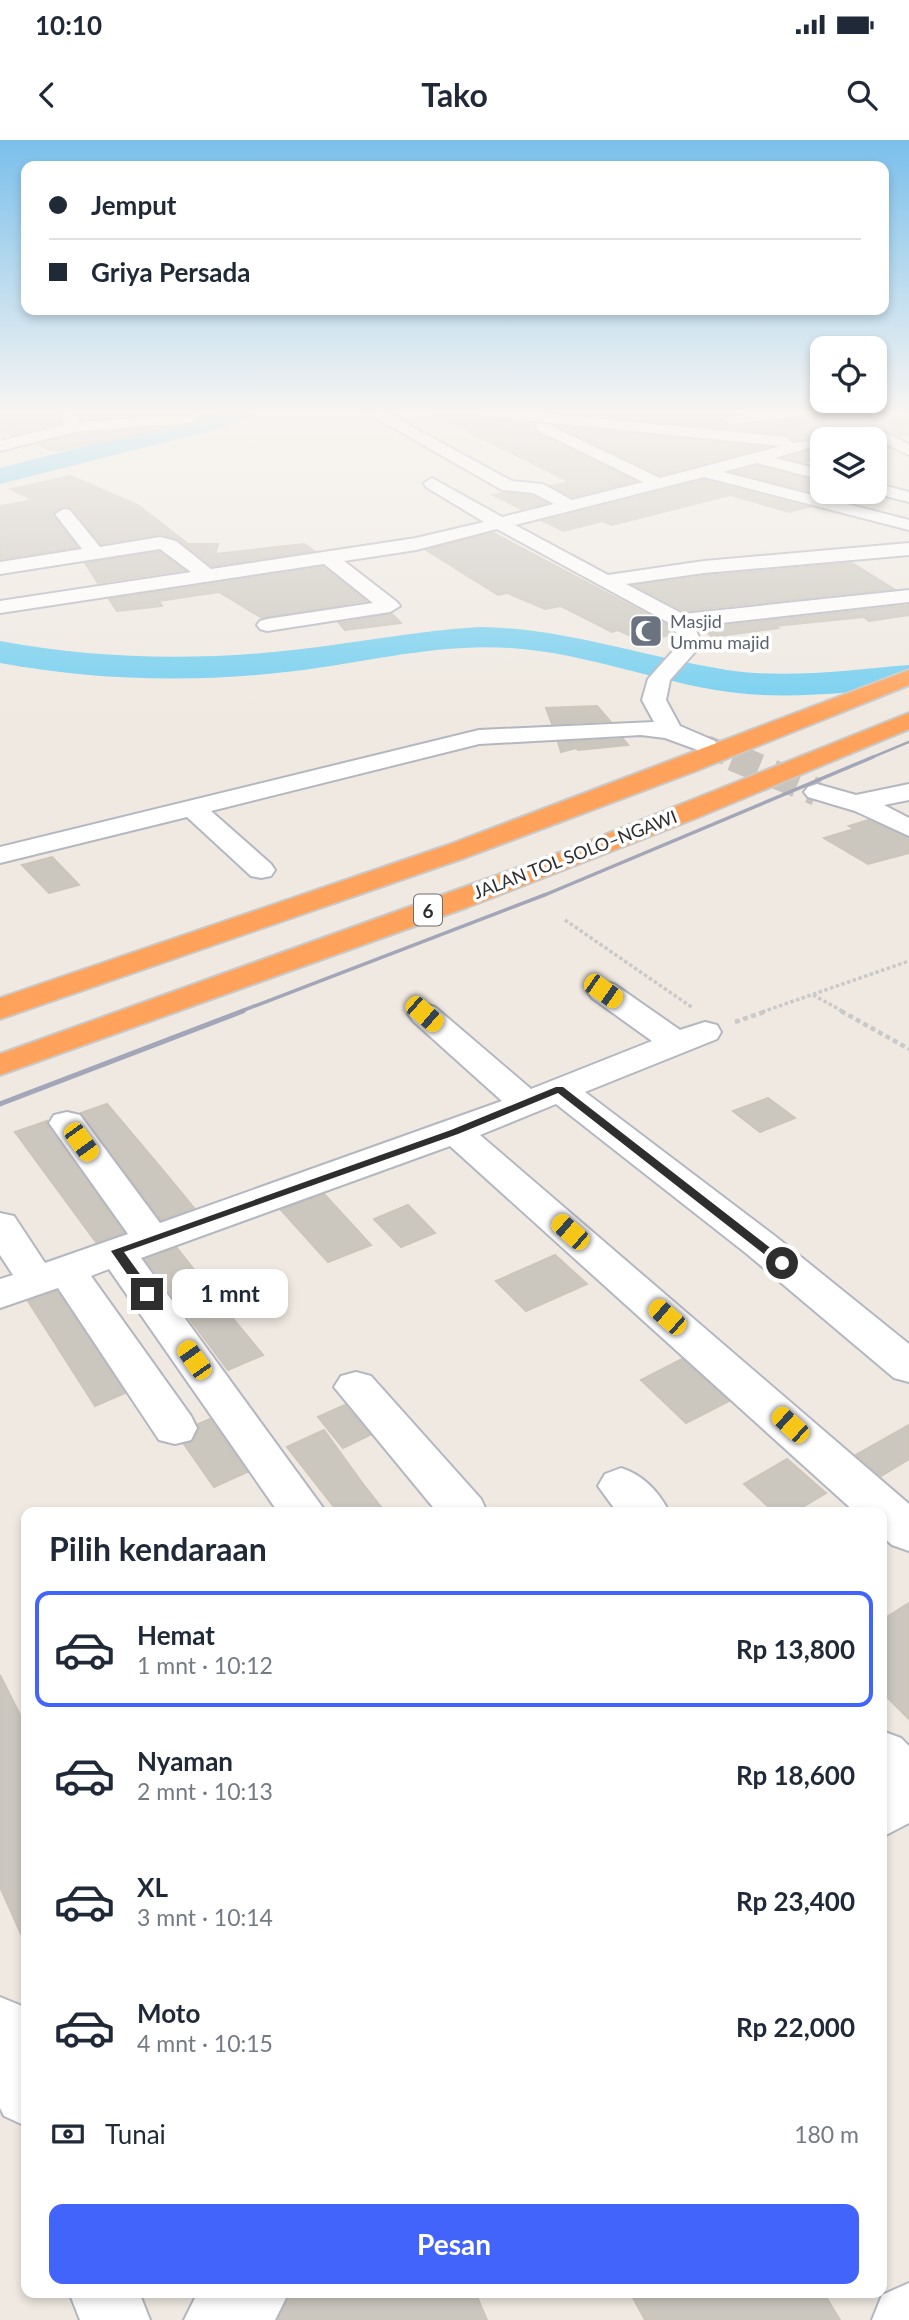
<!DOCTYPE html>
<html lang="id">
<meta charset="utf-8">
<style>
:root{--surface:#fff;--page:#f2f2f3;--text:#1f2937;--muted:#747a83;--line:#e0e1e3;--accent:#4264fb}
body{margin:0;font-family:Lato,sans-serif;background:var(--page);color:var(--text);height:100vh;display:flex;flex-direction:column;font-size:26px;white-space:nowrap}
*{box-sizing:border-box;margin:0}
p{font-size:23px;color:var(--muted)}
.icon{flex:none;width:38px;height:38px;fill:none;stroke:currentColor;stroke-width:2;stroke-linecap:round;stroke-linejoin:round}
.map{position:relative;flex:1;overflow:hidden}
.drawer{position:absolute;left:21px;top:1367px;width:866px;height:791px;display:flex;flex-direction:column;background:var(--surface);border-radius:14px;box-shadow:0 4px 10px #0003}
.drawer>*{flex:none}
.banner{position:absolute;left:21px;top:21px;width:868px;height:154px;border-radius:14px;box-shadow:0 4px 10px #0003;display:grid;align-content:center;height:154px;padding:0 28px;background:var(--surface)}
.controls{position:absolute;left:810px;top:196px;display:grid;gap:14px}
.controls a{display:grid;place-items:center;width:77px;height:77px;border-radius:14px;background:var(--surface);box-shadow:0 4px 10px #0003;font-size:35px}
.end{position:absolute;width:32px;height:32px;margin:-16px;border:9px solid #2e2e2e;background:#fff;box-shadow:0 0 0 4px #fff}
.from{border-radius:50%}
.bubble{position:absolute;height:49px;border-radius:14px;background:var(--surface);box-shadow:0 4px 10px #0003;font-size:23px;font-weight:700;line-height:49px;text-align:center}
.car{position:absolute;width:21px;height:42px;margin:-21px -10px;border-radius:9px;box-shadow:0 0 5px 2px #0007;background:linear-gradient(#f5c518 24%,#345 0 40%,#f5c518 0 76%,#345 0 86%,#f5c518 0)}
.banner b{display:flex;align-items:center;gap:24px;height:66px;font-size:26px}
.banner b+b{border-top:2px solid var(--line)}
.banner i{width:18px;height:18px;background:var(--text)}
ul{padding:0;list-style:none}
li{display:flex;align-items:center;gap:21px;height:116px;margin:0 14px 10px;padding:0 14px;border:4px solid transparent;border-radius:14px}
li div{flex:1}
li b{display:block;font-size:26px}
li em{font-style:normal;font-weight:700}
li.active{border-color:var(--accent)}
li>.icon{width:63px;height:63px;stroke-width:1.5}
h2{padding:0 28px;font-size:32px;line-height:84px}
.pay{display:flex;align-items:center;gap:18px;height:77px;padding:0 28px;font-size:26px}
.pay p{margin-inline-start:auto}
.cta{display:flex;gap:14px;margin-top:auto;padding:14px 28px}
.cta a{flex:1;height:80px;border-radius:14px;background:var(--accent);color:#fff;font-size:28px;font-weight:700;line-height:80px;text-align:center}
.status{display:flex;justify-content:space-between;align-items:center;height:49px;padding:0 35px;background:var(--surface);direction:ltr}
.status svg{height:19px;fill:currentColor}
header{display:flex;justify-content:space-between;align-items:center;height:91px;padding:0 28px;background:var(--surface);font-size:32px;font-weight:700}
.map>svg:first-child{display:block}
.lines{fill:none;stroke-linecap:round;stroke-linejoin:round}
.river{fill:#75cff0;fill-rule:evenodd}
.building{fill:#cbc7bf;stroke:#cbc5ba;stroke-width:2}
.minor-tunnel-far1{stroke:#c8c4bd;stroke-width:22;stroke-dasharray:22 10;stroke-linecap:butt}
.minor-tunnel{stroke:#c8c4bd;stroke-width:28;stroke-dasharray:28 14;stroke-linecap:butt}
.minor-casing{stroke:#b4b7c1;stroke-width:4}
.highway-casing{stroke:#c9c9c9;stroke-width:4}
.path-far1{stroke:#c9c9c9;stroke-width:3.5;stroke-dasharray:3.5 2.5;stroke-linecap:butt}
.path{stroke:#c9c9c9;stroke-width:4.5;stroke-dasharray:5 3.5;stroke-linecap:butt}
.minor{fill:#fff;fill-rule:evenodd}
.highway{fill:#ffa35c;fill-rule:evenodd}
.rail-far2{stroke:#a3a6b8;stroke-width:2.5}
.rail-far1{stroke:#a3a6b8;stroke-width:3.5}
.rail{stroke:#a3a6b8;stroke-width:5}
.route{fill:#2e2e2e}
.labels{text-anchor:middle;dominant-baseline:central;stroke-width:7;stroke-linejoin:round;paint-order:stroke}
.far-worship-label{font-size:18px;fill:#5b616d;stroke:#fff;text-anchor:start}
.far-street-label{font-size:18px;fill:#2e2e2e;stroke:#fff}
.shield{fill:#fff;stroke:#6d6d6d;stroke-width:2}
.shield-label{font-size:19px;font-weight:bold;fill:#2e2e2e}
</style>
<div class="status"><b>10:10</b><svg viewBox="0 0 49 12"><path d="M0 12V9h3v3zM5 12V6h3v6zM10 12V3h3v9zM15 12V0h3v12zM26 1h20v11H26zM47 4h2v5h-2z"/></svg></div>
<header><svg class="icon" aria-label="back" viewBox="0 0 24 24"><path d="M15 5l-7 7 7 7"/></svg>Tako<svg class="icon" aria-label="search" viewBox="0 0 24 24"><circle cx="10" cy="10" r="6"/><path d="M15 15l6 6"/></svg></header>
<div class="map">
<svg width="909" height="2180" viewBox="0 0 909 2180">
<rect width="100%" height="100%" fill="#efe9e1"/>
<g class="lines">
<g class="river">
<path d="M217,272H251L248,277L221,288L0,344V328Z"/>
<path d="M479,487C565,488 643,517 727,530C787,539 849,530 909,525V547C850,552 789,560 729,552C656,542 586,513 511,508C439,503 367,522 295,531C197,543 98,541 0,523V501C97,519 195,521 293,510C355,503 416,491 479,487Z"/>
</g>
</g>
<g class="building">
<path d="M38,272H56L61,283L12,295L0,291V277Z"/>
<path d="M76,272H180V273L80,279Z"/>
<path d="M429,272H472L482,279L534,284L536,292L635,341L572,357L551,346L570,342Z"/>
<path d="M564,272H736L721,279L730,287L806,279L816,272H860L861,282L909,277V294L899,297L881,288L851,291L841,299H822V317L803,323L785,318L813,310L814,299L794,300L786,294Z"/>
<path d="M180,286L54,311L36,304L74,295Z"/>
<path d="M558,286L766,307L660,335Z"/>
<path d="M757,326L822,342V352H862L837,359L733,332Z"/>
<path d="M70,336L138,365L188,404H218L215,414L304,404L314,411L212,426L178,399L161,394L101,404L72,368L64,366L54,372L53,376L77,407L0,419V366L34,360L11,349Z"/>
<path d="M704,340L808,367L789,372L730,355L612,385L602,381L564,391L543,381Z"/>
<path d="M505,353L532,356L547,363L521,369L493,355Z"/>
<path d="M493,393L671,487L674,494L649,500L637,499L618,490L612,492L561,466L545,469L507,453L498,455L426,410Z"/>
<path d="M159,412L184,430L98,443L85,423Z"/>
<path d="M852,423L894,449L684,471L634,445L704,436Z"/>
<path d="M323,427L367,461L262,478L219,452L159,461L162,466L117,471L109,459Z"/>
<path d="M909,465V475L869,481L864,477L775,486L778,488L712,497L702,488Z"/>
<path d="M392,474L401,483L345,490L339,483Z"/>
<path d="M597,566L610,581L552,584L546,568Z"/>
<path d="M623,599L628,605L578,610L576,608L561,612L558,602Z"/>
<path d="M868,680L909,698V713L868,724L824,698L854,689L849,686Z"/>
<path d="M52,717L79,745L49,753L22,725Z"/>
<path d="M768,958L795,978L760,992L733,971Z"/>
<path d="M107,964L166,1034L194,1068L161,1080L81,973Z"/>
<path d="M47,981V985L124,1093L96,1102L15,992Z"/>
<path d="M324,1054L371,1105L328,1122L281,1070Z"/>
<path d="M408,1065L435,1093L401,1107L374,1079Z"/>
<path d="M177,1108L221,1164L263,1215L228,1230L145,1119Z"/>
<path d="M555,1115L587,1144L526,1171L496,1141Z"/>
<path d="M57,1151L125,1253L95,1266L28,1161Z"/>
<path d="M682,1219L729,1261L686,1283L641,1240Z"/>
<path d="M345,1265L370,1295L343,1308L318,1277Z"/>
<path d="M210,1279L247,1332L214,1347L184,1304L193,1301L199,1289L198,1284Z"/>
<path d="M909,1285V1319L881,1336L856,1315Z"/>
<path d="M324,1290L363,1344L385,1372H338L287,1307Z"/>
<path d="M787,1319L826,1353L794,1372H774L744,1344Z"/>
<path d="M909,1463V1579L882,1552V1480Z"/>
<path d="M0,1535L26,1587V1805L0,1747Z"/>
<path d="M291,2152H475L487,2180H278Z"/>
<path d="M630,2152H823L840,2180H645Z"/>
</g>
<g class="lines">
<path class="minor-tunnel-far1" d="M706,606L738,619"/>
<path class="minor-tunnel" d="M733,617L817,652"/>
<defs>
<g id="minor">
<path d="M58,272H73L79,282L189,275L196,279L189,283L74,292L0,311V301L65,285Z"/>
<path d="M366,272H385L512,341L543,344L572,360L643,342L537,290V284H547L660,338L781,306L482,276L475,272H532L786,297L793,303L812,301V307L775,318L822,330V340L757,323L723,332L909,380V390L704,337L515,385L608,435L704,421L909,403V415L704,433L626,444L683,474L909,450V462L694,486L702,504L670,540L666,560L680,586L715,601L718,606L715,611L706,613L665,598L641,595L479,604L211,671L271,724L275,730L271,736L261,738L251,736L187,677L0,723V707L479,590L654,582L642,560L648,539L680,503L673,485L497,389L416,410L344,421L397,462L400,466L390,472L267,491L260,489L257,485L260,481L267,479L373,463L324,424L0,473V461L191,432L160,409L0,434V422L82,409L55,374L64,369L70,370L100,407L160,397L176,401L211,429L416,398L484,382L426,347L424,343L432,338L502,377L554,364L533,353L502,350Z"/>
<path d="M759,272H813L806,276L730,284L723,280L730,276Z"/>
<path d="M881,291L909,304V315L875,299H843L851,294Z"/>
<path d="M875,343L909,352V362L870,352H875Z"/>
<path d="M817,644L856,655L909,644V660L884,665L909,678V696L855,671L808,657L804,652L808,647Z"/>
<path d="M603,842L614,844L680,890L705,882L717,885L721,892L717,899L585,952L775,1096L909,1204V1242L894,1238L747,1114L556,964L480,995L909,1364V1411L892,1405L882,1396V1372H855L450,1006L141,1118L326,1372H278L109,1129L91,1136L191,1276L197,1288L191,1300L175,1304L159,1300L58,1148L0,1168V1139L13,1135L0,1115V1073L14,1076L45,1123L128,1094L49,983L54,975L67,972L80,975L160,1083L502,961L413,881L408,874L413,867L424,864L435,867L531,949L652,901L592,858L587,851L592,844Z"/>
<path d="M356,1232L371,1236L481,1359L487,1372H437L334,1247L341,1236Z"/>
<path d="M621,1328C643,1335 659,1352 669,1372H617L598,1346L605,1334Z"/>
<path d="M882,1591L901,1598L909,1606V1683L882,1697Z"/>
<path d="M0,1857L22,1866L26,1877V1986L4,1976L0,1968Z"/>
<path d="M909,2143V2180H872L882,2155Z"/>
<path d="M69,2152H139L150,2180H80Z"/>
<path d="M198,2152H289L275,2180H184Z"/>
</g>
<g id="highway">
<path d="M909,530V545L693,632L467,717L0,879V858L448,705Z"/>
<path d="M909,573V589L694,679L468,767L0,935V914L562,712Z"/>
</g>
</defs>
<use href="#minor" class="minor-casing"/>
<use href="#highway" class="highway-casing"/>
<g class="path-far1">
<path d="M565,780L693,868"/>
<path d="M813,855L844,872"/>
<path d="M762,872L909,821"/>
</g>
<g class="path">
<path d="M841,871L909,909"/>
<path d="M735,882L767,871"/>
</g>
<use href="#minor" class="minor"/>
<use href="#highway" class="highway"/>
<path class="rail-far2" d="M868,619L909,602"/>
<path class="rail-far1" d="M239,872L547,754L873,617"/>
<path class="rail" d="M0,964L243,871"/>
</g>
<linearGradient id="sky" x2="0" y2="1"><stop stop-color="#7abfeb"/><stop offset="0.47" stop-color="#f8f5f2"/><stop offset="1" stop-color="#f8f5f2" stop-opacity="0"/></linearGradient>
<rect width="909" height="578" fill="url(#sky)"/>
<path class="route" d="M556,947H563L786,1120V1125H778L558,953L458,994L124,1112L152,1151V1157H143L111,1111L451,990Z"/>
<defs>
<symbol id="mosque-square" viewBox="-11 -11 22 22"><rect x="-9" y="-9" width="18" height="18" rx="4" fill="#6b7280" stroke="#fff"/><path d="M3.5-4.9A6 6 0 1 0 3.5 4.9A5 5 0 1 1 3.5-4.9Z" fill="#fff"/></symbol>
</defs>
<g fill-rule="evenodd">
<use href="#mosque-square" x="627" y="472" width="38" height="38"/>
</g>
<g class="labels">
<g class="far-worship-label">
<text x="670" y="481">Masjid<tspan x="670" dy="21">Ummu majid</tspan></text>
</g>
<g class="far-street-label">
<text transform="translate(575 714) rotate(-21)">JALAN TOL SOLO–NGAWI</text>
</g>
<rect class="shield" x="414" y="754.5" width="28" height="31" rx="5"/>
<g class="shield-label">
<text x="428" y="770">6</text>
</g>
</g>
</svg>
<div class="controls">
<a><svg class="icon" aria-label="locate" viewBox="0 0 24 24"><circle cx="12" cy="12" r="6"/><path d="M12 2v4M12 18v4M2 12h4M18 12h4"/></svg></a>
<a><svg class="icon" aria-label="layers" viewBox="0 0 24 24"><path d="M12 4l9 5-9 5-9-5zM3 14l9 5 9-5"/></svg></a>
</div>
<i class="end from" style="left:782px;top:1123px"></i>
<i class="end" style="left:147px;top:1154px"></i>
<div class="bubble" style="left:172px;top:1129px;width:116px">1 mnt</div>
<i class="car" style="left:603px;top:851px;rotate:125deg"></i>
<i class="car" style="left:424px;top:874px;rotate:131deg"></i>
<i class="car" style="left:81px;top:1002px;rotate:144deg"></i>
<i class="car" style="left:570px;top:1092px;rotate:311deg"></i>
<i class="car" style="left:667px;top:1177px;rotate:311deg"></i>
<i class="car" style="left:194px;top:1220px;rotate:325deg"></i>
<i class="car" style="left:790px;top:1285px;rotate:312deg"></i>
<div class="banner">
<b><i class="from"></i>Jemput</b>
<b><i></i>Griya Persada</b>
</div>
<section class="drawer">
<h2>Pilih kendaraan</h2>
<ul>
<li class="active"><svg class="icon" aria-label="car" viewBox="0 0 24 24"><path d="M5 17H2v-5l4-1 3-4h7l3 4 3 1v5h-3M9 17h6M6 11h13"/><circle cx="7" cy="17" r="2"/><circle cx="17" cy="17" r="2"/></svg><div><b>Hemat</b><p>1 mnt · 10:12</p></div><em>Rp 13,800</em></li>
<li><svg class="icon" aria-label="car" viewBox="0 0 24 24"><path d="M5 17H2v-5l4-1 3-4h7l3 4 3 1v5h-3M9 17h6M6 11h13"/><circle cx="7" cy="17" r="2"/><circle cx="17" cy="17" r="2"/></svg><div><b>Nyaman</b><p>2 mnt · 10:13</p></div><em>Rp 18,600</em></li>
<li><svg class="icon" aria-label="car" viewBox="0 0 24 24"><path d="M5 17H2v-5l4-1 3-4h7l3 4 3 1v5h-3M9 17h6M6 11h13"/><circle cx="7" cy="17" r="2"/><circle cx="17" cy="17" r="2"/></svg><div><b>XL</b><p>3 mnt · 10:14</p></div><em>Rp 23,400</em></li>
<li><svg class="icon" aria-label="car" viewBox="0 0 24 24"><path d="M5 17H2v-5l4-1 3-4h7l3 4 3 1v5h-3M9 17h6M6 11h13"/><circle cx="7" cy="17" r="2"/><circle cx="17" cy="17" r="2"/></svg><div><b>Moto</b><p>4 mnt · 10:15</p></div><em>Rp 22,000</em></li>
</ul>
<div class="pay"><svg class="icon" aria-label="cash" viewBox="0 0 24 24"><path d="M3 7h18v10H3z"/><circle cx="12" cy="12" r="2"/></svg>Tunai<p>180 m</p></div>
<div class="cta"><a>Pesan</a></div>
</section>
</div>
